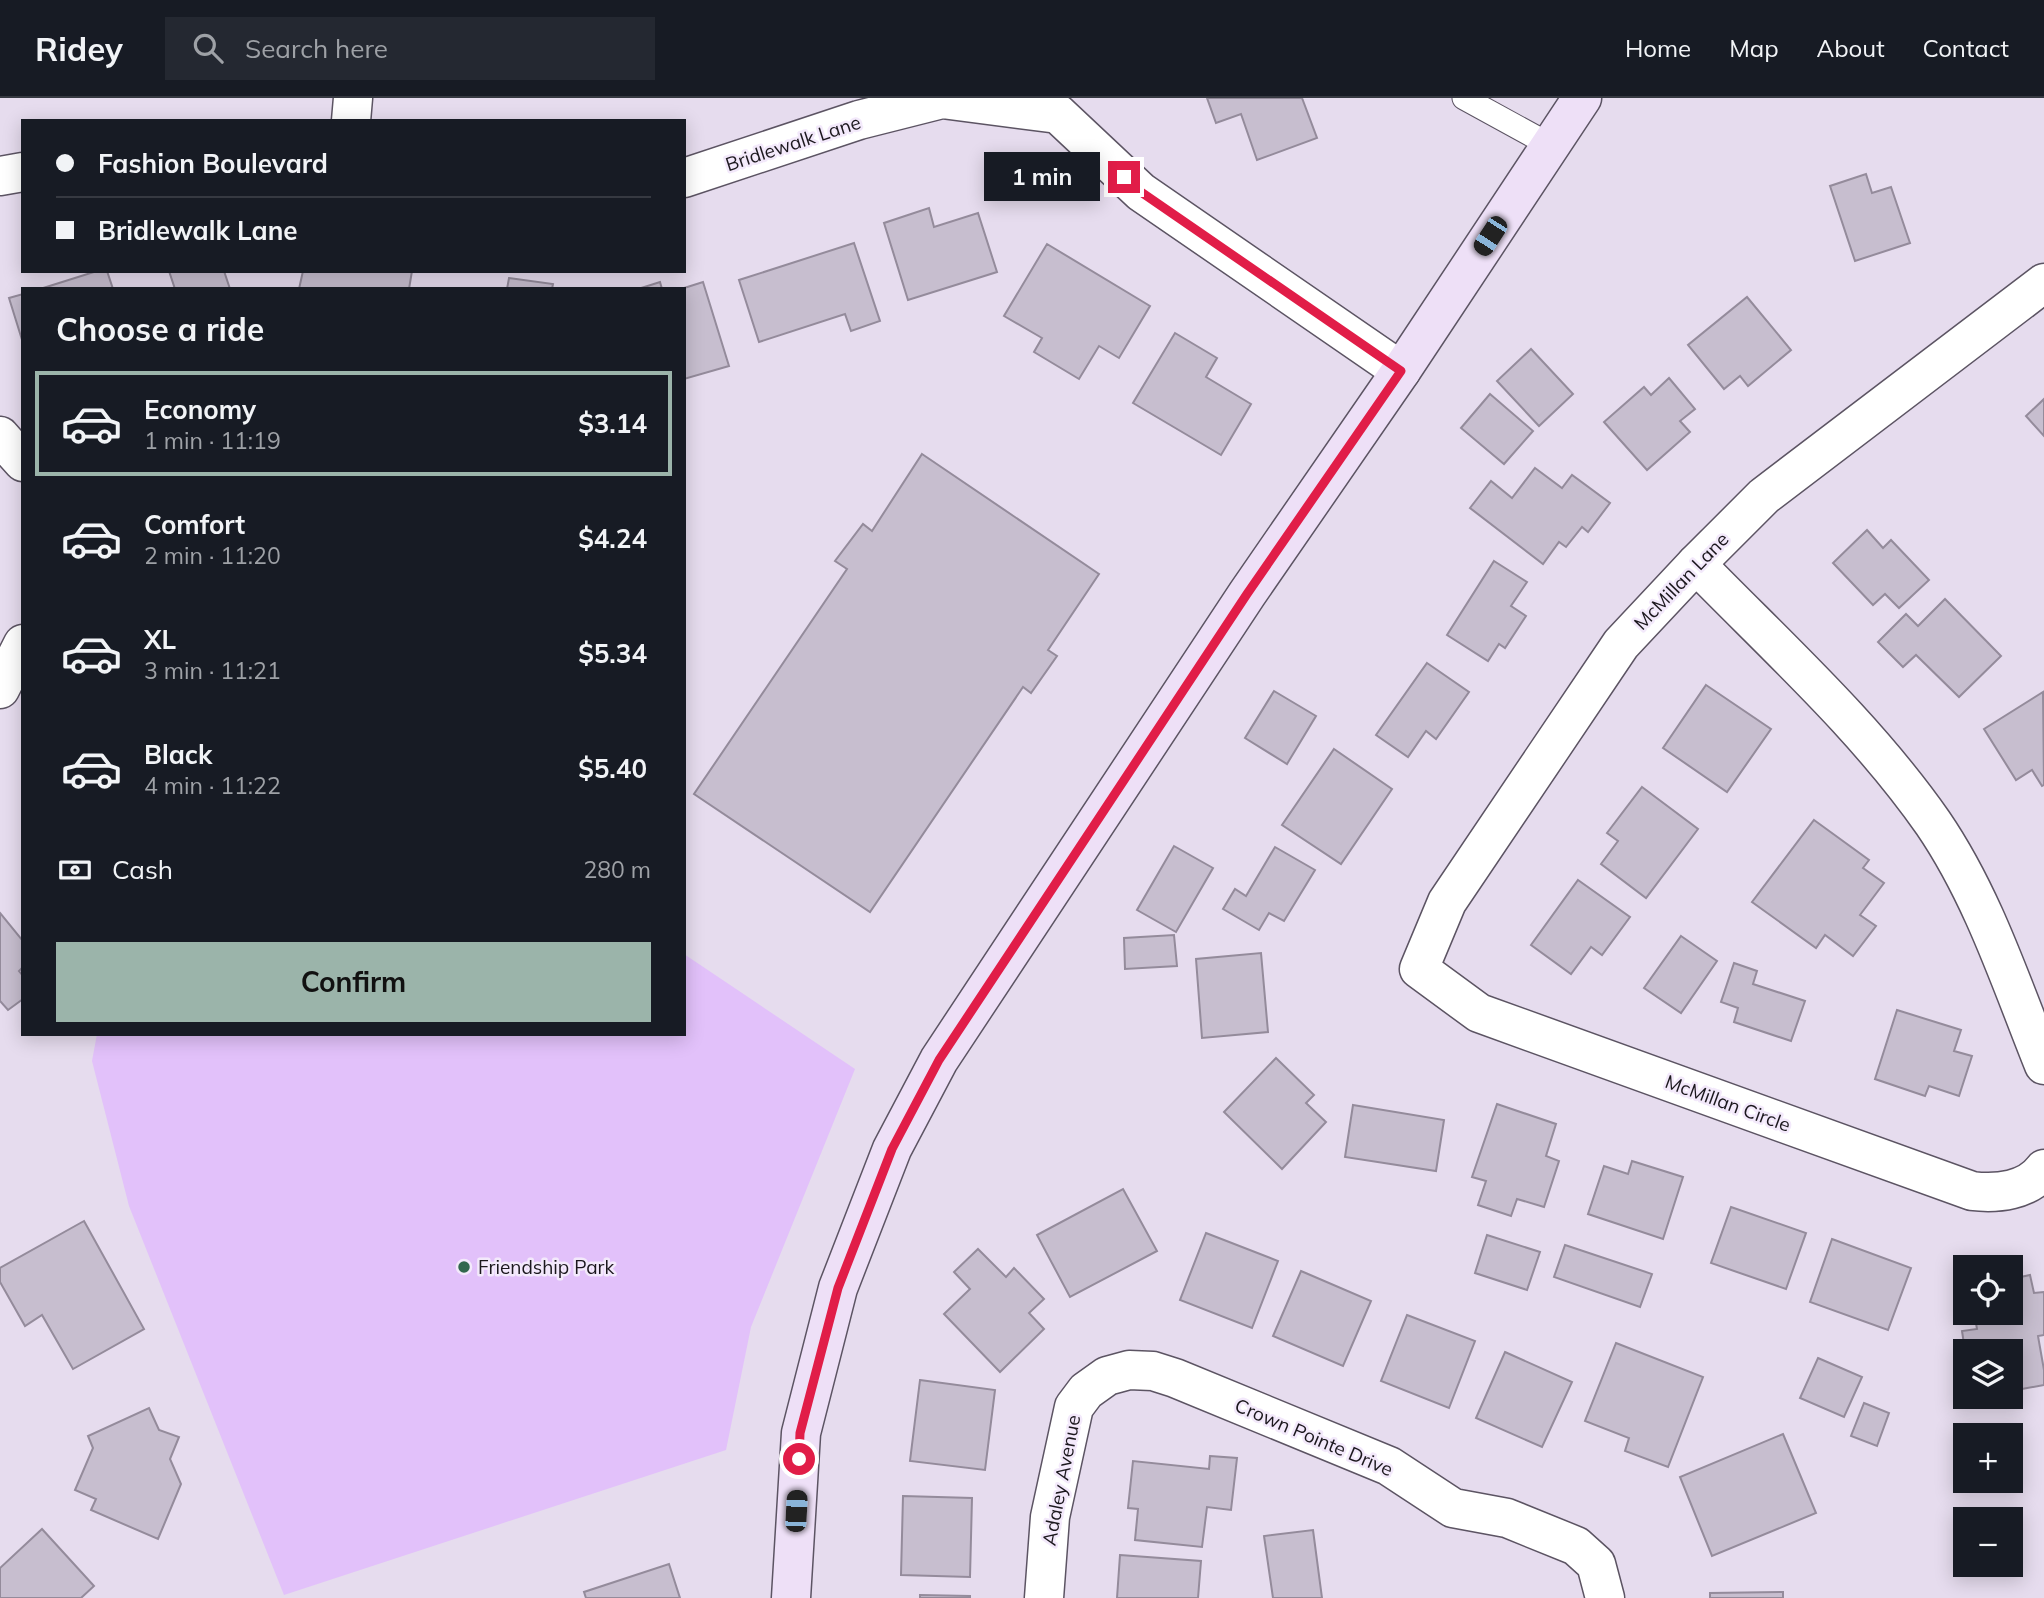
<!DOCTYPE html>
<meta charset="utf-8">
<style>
:root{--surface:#171b24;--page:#242831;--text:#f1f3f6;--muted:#9ea1a6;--line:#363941;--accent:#9bb4aa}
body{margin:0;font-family:Mulish,sans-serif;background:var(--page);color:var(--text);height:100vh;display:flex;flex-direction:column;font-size:26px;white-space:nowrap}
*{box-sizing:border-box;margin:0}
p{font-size:23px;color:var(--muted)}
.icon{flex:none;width:38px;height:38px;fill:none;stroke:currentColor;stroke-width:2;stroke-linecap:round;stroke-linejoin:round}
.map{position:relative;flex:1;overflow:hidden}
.sheet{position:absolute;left:21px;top:189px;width:665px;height:749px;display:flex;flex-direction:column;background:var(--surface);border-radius:0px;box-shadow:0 4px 18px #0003}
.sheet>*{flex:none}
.guide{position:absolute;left:21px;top:21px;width:665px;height:154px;border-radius:0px;box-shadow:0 4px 18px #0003;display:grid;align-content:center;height:154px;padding:0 35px;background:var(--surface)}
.controls{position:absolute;left:1953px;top:1157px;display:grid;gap:14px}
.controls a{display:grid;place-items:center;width:70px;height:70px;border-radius:0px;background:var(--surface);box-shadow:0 4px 18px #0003;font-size:35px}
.end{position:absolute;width:32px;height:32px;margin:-16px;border:9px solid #e11d48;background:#fff;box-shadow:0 0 0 4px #fff}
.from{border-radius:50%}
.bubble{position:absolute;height:49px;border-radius:0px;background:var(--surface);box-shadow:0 4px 18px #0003;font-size:23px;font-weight:700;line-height:49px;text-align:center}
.car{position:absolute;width:21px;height:42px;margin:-21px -10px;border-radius:9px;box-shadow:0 0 5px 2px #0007;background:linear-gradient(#222 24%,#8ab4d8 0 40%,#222 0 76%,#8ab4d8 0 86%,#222 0)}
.guide b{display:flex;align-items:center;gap:24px;height:66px;font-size:26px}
.guide b+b{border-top:2px solid var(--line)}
.guide i{width:18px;height:18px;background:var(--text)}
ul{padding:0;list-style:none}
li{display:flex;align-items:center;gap:21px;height:105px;margin:0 14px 10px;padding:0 21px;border:4px solid transparent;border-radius:0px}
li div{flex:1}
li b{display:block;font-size:26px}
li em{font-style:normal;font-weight:700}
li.current{border-color:var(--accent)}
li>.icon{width:63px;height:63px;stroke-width:1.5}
h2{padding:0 35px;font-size:32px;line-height:84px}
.pay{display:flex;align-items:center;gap:18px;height:77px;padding:0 35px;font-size:26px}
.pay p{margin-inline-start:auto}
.cta{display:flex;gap:14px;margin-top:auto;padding:14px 35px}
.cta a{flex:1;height:80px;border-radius:0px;background:var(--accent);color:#111;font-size:28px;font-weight:700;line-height:80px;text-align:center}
header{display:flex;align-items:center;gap:42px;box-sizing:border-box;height:98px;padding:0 35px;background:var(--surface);border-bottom:2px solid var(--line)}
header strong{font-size:33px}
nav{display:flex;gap:38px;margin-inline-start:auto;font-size:24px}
.search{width:490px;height:63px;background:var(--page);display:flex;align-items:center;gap:18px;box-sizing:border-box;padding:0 24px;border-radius:0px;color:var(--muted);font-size:26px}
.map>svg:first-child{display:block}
.green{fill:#e2c1fa}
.building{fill:#c7becf;stroke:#948b9b;stroke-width:2}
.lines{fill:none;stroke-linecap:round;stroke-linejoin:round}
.lane-casing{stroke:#5c5463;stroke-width:25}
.street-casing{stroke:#5c5463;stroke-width:41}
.secondary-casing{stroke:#5c5463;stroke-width:41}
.lane{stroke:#fff;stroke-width:23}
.street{stroke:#fff;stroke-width:38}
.secondary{stroke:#eee0f7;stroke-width:38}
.route{stroke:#e11d48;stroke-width:9}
.poi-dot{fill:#31674d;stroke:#f3e9fb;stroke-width:2.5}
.labels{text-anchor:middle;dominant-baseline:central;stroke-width:5;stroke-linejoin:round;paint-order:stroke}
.street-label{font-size:19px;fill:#1b171d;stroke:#f3e9fb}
.poi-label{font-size:19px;fill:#1b171d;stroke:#f3e9fb;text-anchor:start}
</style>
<header>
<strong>Ridey</strong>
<div class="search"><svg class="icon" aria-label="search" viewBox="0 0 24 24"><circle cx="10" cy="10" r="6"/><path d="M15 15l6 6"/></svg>Search here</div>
<nav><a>Home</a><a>Map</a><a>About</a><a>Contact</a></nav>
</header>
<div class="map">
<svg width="2044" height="1500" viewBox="0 0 2044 1500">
<rect width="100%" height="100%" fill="#e6dcee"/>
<path class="green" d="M684,856L855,971L751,1229L726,1352L284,1497L129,1108L92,963L97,936H684Z"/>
<g class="building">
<path d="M1207,0H1302L1317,40L1257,62L1241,16L1216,25Z"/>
<path d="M1866,76L1872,95L1891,89L1910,145L1855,163L1830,88Z"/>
<path d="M929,110L934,129L978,115L997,174L908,202L884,125Z"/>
<path d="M854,145L880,223L851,233L845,216L759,244L739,182Z"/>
<path d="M1047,146L1150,208L1119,260L1099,248L1079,281L1034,254L1042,240L1004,218Z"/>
<path d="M97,173H107L113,191H40Z"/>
<path d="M169,173H224L230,191H175Z"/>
<path d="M303,173H412L409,191H299Z"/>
<path d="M509,180L553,186L552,191H507Z"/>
<path d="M660,184L662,191H638Z"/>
<path d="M703,184L729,268L684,281V191H681Z"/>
<path d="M23,196V245L9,200Z"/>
<path d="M1747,199L1791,252L1748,288L1740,278L1724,291L1688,247Z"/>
<path d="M1175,235L1217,260L1206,279L1251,306L1221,357L1133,305Z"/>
<path d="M1531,251L1573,296L1539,328L1497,283Z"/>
<path d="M1669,280L1695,311L1680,323L1690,334L1647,372L1604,324L1644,289L1651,297Z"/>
<path d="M1490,296L1533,333L1504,366L1461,330Z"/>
<path d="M2044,301V338L2026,318Z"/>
<path d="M922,356L1099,476L1048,552L1057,558L1031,595L1023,589L870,814L694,696L847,471L835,463L863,426L872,433Z"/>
<path d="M1535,370L1562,390L1572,377L1610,405L1588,434L1582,429L1566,449L1559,444L1543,466L1470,410L1491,383L1512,400Z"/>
<path d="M1867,432L1883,450L1891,442L1929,482L1899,510L1885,496L1873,507L1833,465Z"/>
<path d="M1494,463L1527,484L1511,508L1526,518L1505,550L1499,546L1488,563L1447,537Z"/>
<path d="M1945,501L2001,558L1959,599L1916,557L1903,569L1878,544L1906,516L1918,528Z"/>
<path d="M1427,565L1469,594L1436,641L1426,633L1408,659L1376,637Z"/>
<path d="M1706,587L1771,631L1727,694L1663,650Z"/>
<path d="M1274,593L1316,618L1287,666L1245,640Z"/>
<path d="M2043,594L2044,687L2042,688L2032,672L2016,682L1984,631Z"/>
<path d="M1334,651L1392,691L1341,766L1282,727Z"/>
<path d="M1642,689L1698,731L1646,800L1601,766L1618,743L1607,735Z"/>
<path d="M1814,722L1869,762L1863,770L1884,785L1860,817L1876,828L1853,858L1825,837L1816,850L1752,804Z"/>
<path d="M1174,748L1213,770L1176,834L1137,812Z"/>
<path d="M1275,749L1315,772L1284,823L1269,815L1259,832L1223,811L1235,791L1246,798Z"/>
<path d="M1578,782L1630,819L1602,857L1591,849L1571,876L1531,847Z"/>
<path d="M0,815L23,843V869L19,873L23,878V901L8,912L0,903Z"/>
<path d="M1174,837L1177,868L1125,871L1124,840Z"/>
<path d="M1681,838L1717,863L1681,915L1644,890Z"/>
<path d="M1261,855L1268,934L1202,940L1196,861Z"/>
<path d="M1734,865L1757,873L1753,886L1805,903L1791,943L1734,924L1738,910L1721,904Z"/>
<path d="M1897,912L1961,932L1954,953L1972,958L1959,998L1929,988L1925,998L1875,981Z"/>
<path d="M1276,960L1314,997L1306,1005L1326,1024L1282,1071L1224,1014Z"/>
<path d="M1497,1006L1556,1026L1546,1058L1559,1063L1544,1109L1517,1101L1511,1118L1478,1107L1486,1083L1472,1079Z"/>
<path d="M1353,1007L1444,1022L1436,1073L1345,1059Z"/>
<path d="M1632,1063L1683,1079L1663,1141L1588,1116L1604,1068L1628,1076Z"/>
<path d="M1123,1091L1157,1153L1070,1199L1037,1137Z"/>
<path d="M1731,1109L1806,1135L1786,1191L1711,1165Z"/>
<path d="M84,1123L144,1231L73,1271L42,1217L25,1228L0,1184V1170Z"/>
<path d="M1206,1135L1278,1163L1252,1230L1180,1202Z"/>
<path d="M1487,1137L1540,1154L1527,1192L1475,1175Z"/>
<path d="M1832,1141L1911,1170L1888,1232L1810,1204Z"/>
<path d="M1565,1147L1652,1176L1640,1209L1554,1179Z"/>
<path d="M978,1151L1006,1179L1014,1170L1044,1201L1029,1215L1044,1231L1000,1274L944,1216L970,1191L954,1174Z"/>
<path d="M1301,1173L1371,1203L1343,1268L1273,1238Z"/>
<path d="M2030,1177L2034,1195L2044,1194V1237L2038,1238L2044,1272V1287L2011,1293V1253H1965L1962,1233L1977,1231L1974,1214H2011V1181Z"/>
<path d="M1407,1217L1475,1243L1449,1310L1381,1283Z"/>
<path d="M1616,1245L1703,1279L1668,1369L1625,1353L1629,1340L1585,1323Z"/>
<path d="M1505,1254L1572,1284L1542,1349L1476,1320Z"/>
<path d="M1818,1260L1862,1279L1844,1319L1800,1300Z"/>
<path d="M920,1282L995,1292L985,1372L910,1363Z"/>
<path d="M1864,1305L1889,1315L1877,1348L1851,1338Z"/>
<path d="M149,1310L159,1332L179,1339L170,1361L181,1386L158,1441L91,1412L96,1401L75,1392L93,1350L88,1338Z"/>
<path d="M1783,1336L1816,1415L1712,1458L1680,1379Z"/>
<path d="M1210,1358L1237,1360L1231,1412L1207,1409L1202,1449L1135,1442L1138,1411L1128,1410L1133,1363L1209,1371Z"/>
<path d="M903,1398L972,1400L970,1479L901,1477Z"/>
<path d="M42,1431L94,1488L81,1500H0V1470Z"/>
<path d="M1313,1432L1322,1500H1273L1264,1438Z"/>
<path d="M1120,1457L1201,1463L1198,1500H1117Z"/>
<path d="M669,1466L680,1500H586L584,1494Z"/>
<path d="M1783,1494V1500H1710V1495Z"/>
<path d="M920,1497L970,1498V1500H920Z"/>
</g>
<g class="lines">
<defs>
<path id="lane" d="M1464,0L1550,47"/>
<g id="street">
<path d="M351,23L353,0"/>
<path d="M0,78L23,74"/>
<path d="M684,80L859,22L942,1L1058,16L1141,94L1401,273"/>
<path d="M2044,185L1764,398L1696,466L1621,546L1447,804L1419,871L1479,915L1972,1093C1997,1096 2028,1093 2044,1071"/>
<path d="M0,338L23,364"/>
<path d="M1696,466C1777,549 1866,629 1933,725C1983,798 2011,885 2044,967"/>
<path d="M0,591L23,546"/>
<path d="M1044,1500L1050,1419L1074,1309L1086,1293L1107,1278L1129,1272L1153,1273L1175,1280L1389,1368L1453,1410L1507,1420L1576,1448L1596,1466L1605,1500"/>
</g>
<path id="secondary" d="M791,1500L801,1335L838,1190L892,1051L939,962L1247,496L1401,273L1582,0"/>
</defs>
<use href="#lane" class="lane-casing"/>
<use href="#street" class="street-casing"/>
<use href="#secondary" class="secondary-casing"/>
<use href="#lane" class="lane"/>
<use href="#street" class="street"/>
<use href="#secondary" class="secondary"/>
</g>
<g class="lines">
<path class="route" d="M799,1361L800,1335L838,1190L892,1051L939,962L1247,496L1401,273L1141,94L1124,79"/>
</g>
<circle class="poi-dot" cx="464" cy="1169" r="7"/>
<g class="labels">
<g class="street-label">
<text transform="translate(793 45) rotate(-18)">Bridlewalk Lane</text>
<text transform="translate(1681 483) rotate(-46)">McMillan Lane</text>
<text transform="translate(1728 1005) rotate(20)">McMillan Circle</text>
<text transform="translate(1314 1339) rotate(23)">Crown Pointe Drive</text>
<text transform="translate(1061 1382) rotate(-79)">Adaley Avenue</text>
</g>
<g class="poi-label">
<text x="478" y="1169">Friendship Park</text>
</g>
</g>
</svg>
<div class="controls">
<a><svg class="icon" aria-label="locate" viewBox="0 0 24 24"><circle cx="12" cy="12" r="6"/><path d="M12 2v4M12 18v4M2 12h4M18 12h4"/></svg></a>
<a><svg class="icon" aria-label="layers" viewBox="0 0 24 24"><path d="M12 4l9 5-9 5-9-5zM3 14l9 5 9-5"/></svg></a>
<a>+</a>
<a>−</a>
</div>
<i class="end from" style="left:799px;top:1361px"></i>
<i class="end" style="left:1124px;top:79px"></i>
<div class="bubble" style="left:984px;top:54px;width:116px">1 min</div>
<i class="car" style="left:1490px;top:138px;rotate:213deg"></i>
<i class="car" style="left:796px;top:1413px;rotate:3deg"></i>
<div class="guide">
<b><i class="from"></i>Fashion Boulevard</b>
<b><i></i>Bridlewalk Lane</b>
</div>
<section class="sheet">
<h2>Choose a ride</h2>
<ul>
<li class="current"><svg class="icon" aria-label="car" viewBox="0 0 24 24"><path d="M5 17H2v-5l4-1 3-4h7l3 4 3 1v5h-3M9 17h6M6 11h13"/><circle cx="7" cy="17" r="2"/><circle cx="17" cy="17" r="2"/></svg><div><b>Economy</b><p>1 min · 11:19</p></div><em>$3.14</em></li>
<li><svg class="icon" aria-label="car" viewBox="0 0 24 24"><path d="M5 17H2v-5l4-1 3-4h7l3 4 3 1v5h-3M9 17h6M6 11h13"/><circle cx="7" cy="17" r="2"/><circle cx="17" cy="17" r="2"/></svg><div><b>Comfort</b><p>2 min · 11:20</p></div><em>$4.24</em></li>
<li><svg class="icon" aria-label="car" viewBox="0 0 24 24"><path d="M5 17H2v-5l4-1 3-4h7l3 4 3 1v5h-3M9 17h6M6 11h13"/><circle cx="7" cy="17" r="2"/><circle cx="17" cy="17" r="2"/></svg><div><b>XL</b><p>3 min · 11:21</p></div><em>$5.34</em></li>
<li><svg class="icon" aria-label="car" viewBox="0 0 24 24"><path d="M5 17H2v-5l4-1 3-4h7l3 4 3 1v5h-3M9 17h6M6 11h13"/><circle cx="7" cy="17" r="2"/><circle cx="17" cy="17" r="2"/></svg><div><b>Black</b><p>4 min · 11:22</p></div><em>$5.40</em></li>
</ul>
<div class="pay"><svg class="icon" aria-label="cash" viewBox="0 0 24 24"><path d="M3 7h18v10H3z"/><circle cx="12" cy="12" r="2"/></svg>Cash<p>280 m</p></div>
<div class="cta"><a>Confirm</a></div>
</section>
</div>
